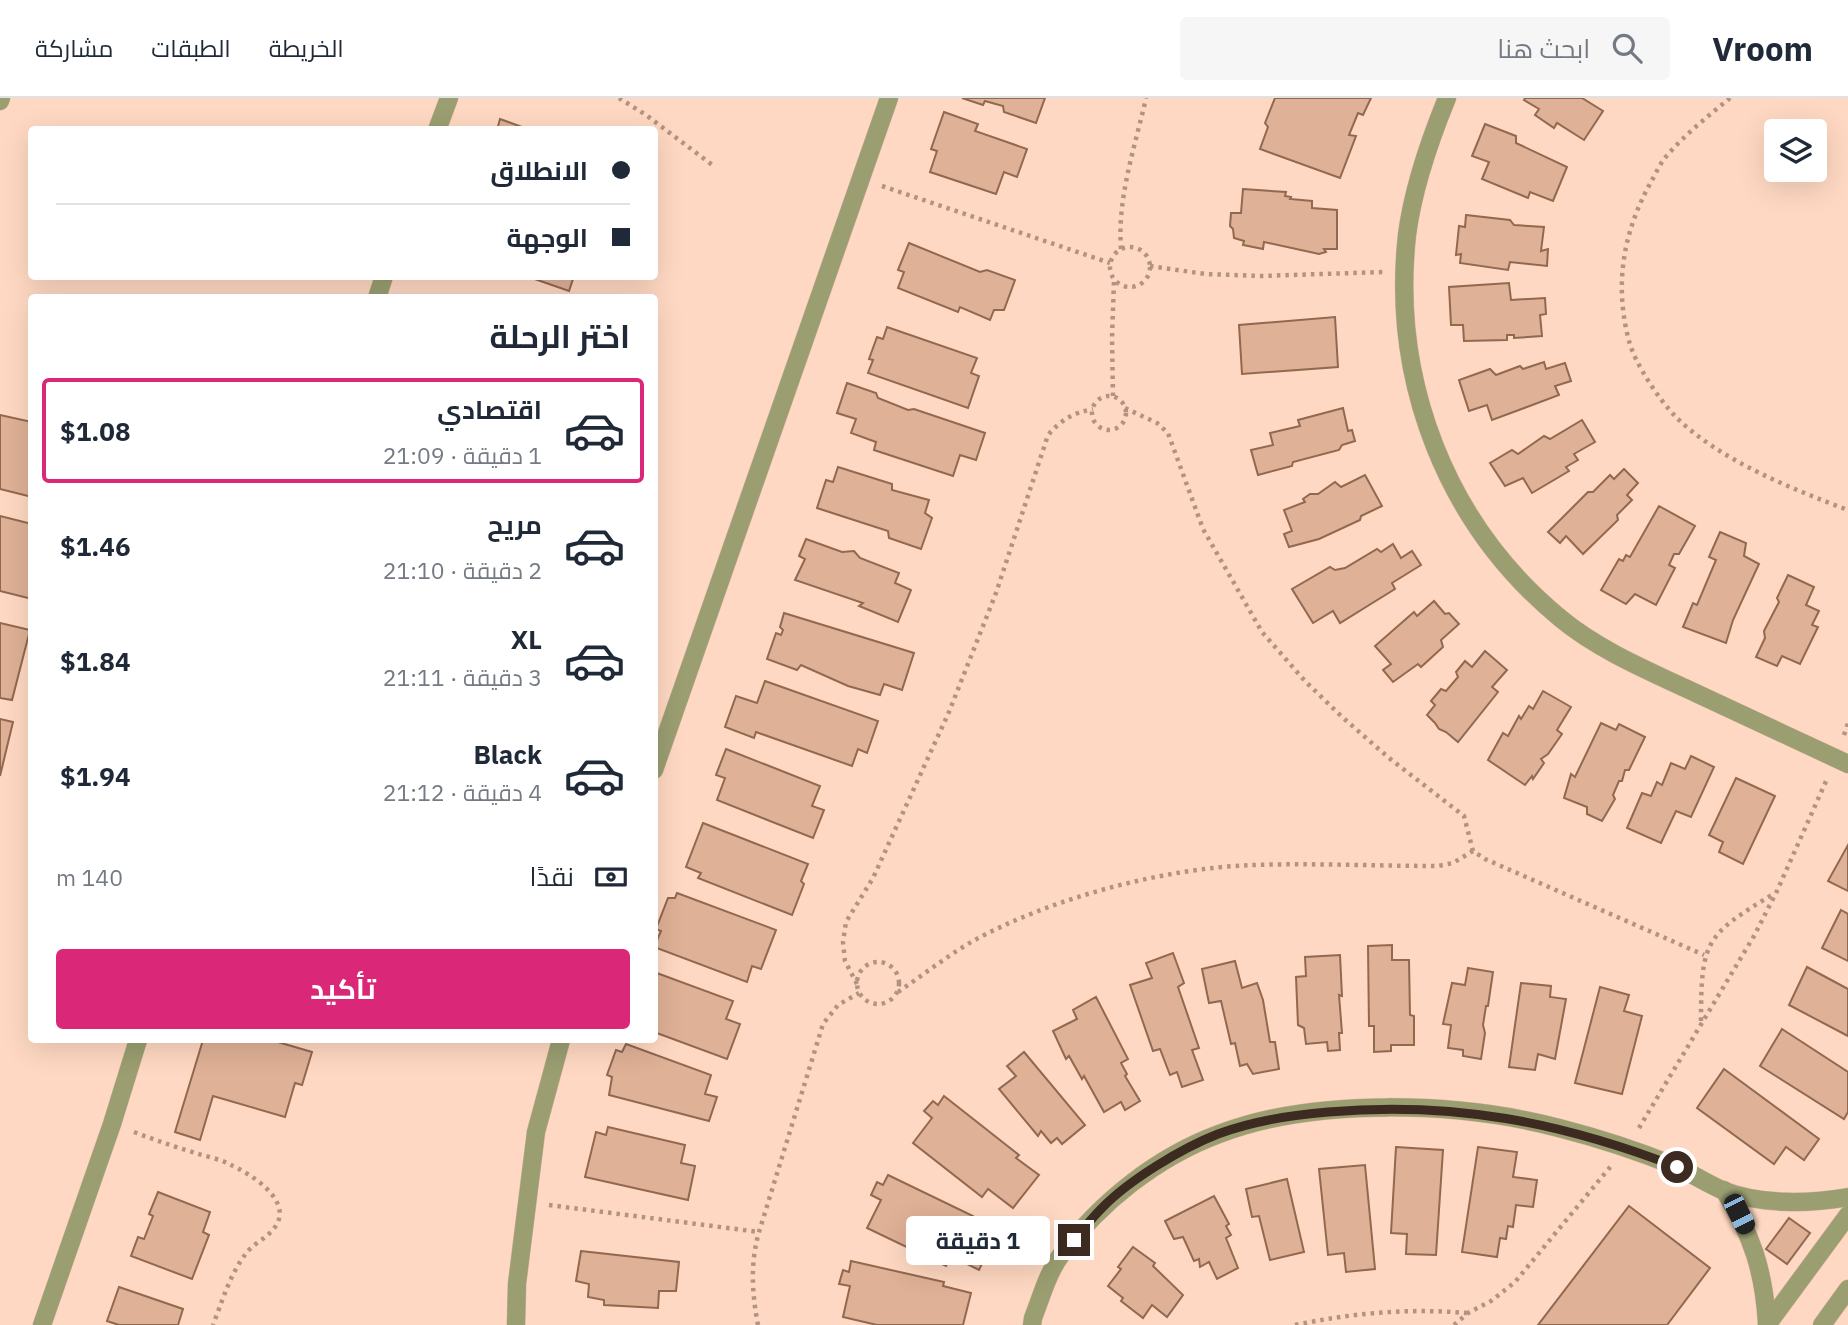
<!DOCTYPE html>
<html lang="ar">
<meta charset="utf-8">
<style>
:root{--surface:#fff;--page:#f6f6f7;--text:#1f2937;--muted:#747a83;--line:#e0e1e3;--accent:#db2777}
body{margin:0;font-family:"IBM Plex Sans",Cairo,sans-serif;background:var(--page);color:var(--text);direction:rtl;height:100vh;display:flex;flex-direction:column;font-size:26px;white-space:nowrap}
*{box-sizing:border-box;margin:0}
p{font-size:23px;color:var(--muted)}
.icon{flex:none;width:38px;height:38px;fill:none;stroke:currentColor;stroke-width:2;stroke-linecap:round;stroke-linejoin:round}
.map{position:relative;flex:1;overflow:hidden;direction:ltr}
.side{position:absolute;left:28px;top:196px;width:630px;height:749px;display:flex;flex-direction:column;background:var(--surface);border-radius:7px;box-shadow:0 7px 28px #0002;direction:rtl}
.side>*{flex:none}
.banner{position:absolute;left:28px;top:28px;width:630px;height:154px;border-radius:7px;box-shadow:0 7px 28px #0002;direction:rtl;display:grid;align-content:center;height:154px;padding:0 28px;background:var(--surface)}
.buttons{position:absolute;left:1764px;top:21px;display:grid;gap:14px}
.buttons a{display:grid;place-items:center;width:63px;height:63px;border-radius:7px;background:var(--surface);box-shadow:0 7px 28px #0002;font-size:35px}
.end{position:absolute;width:32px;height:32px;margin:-16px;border:9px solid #3d2a20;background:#fff;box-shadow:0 0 0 4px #fff}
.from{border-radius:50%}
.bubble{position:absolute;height:49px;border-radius:7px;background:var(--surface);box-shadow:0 7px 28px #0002;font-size:23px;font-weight:700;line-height:49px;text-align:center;direction:rtl}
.car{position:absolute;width:21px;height:42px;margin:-21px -10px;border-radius:9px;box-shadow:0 0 5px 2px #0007;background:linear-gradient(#222 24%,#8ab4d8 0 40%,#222 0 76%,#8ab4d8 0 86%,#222 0)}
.banner b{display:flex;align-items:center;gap:24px;height:66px;font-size:26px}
.banner b+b{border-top:2px solid var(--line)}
.banner i{width:18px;height:18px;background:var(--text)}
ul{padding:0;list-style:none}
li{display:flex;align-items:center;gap:21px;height:105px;margin:0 14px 10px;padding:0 14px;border:4px solid transparent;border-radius:7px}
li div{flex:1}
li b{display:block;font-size:26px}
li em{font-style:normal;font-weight:700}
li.on{border-color:var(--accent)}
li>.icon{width:63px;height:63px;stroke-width:1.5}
h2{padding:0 28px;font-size:32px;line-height:84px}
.pay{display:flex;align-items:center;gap:18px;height:77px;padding:0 28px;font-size:26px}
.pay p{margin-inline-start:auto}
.cta{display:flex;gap:14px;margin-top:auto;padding:14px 28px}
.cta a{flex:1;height:80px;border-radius:7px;background:var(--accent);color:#fff;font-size:28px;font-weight:700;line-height:80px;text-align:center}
header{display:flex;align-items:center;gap:42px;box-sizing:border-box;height:98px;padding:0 35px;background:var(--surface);border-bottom:2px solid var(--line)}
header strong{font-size:33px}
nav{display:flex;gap:38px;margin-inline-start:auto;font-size:24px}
.search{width:490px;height:63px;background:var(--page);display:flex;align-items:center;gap:18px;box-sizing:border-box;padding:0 24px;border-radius:7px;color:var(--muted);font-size:26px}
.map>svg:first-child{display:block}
.building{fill:#dfb196;stroke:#92684f;stroke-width:2}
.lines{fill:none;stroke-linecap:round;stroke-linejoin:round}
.minor-casing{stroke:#d7b5a2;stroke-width:19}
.path{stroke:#b29382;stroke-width:4.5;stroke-dasharray:3.5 5;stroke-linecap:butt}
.minor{stroke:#9a9e70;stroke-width:18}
.route{stroke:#3d2a20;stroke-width:9}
</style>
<header>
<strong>Vroom</strong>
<div class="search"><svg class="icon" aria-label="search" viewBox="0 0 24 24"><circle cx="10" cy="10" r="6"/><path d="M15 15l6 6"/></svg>ابحث هنا</div>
<nav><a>الخريطة</a><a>الطبقات</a><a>مشاركة</a></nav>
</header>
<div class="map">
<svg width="1848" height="1227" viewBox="0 0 1848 1227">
<rect width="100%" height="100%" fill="#fed8c2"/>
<g class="building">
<path d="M962,0H1045L1036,25L1004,14L1003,8L985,3L983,7Z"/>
<path d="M1275,0H1371L1363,17L1358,15L1349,37L1356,38L1340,80L1260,51L1268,29L1265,25Z"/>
<path d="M1525,0H1582L1603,13L1584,42L1557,25L1554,30L1535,17L1539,11L1524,2Z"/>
<path d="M944,14L978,26L975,33L1027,51L1017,79L1004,74L996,96L930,74L937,53L931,51Z"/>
<path d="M500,21L530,32H497Z"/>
<path d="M1485,26L1516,38V45L1567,69L1553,103L1530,94L1528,100L1482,81L1489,64L1472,58Z"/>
<path d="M1243,91L1286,94L1285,98L1291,99L1290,101L1312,103V110L1337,112V151H1324L1326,154L1319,156L1264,144L1263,151L1243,147L1244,143L1234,140L1233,131L1230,128L1231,115H1241Z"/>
<path d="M1466,117L1510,122L1514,127L1544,129L1541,153L1548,151L1547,168L1510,164L1508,172L1460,165L1461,156L1456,157L1459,128L1465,129Z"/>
<path d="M909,145L980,174L987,172L1015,182L1004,212H994L990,222L960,209L958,214L898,190L904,174L898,172Z"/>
<path d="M526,178H574L569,193Z"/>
<path d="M1509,185L1511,202L1545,200L1546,216L1540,217L1542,238L1514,240V237H1507V242L1464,243L1463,227H1451L1449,189Z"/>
<path d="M1335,219L1338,269L1242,276L1239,227Z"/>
<path d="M887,229L977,260L971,275L979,278L968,310L868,275L873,262L869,261L877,239L883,241Z"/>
<path d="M1544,264L1546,271L1565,265L1571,283L1555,288L1559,297L1492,322L1487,307L1469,313L1459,282L1490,271L1496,277L1520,268L1523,271Z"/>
<path d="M847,285L876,295L878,300L908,312L914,311L985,335L976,362L960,357L953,378L874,352L876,344L851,335L856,321L837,315Z"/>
<path d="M1343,310L1348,333L1352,332L1355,343L1342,347L1339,352L1293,364L1292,368L1258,377L1251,352L1273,347L1270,335L1300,328L1298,322Z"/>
<path d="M0,317L32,324V399L0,391Z"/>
<path d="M1582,322L1595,344L1574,356L1578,362L1566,369L1569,373L1532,395L1523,380L1505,388L1490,365L1512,352L1518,356L1544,338L1550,341Z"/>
<path d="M838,369L892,386V392L929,402L925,415L932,420L921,451L889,440L888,433L817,410L826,382L833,384Z"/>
<path d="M1624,371L1638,385L1627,397L1632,402L1617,417L1618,422L1583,456L1566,438L1560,445L1548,434L1588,394H1593L1610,377L1614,381Z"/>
<path d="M1365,377L1382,408L1361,418L1360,422L1319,441L1289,449L1284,436L1292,433L1284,412L1305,404L1303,401L1310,396H1318L1335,384L1341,389Z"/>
<path d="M1659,408L1695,428L1679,456H1674L1669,467L1675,470L1656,507L1635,496L1626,506L1601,492L1619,461L1623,463L1626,457L1630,459Z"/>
<path d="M0,418L32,426V501L0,493Z"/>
<path d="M1720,434L1746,445L1744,458L1759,466L1733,522L1726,545L1683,529L1693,505L1697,507L1716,462L1709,459Z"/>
<path d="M806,441L842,454L854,453L860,460L899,475L895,485L911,492L898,524L859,508L863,505L795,482L805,461L799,458Z"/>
<path d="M1393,446L1401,460L1412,453L1421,467L1392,485L1395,491L1340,525L1333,513L1313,525L1292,491L1330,469L1335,472L1345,470L1377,451L1381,454Z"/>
<path d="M1788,477L1814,489L1806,507L1819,513L1812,527L1818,529L1800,566L1782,558L1777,568L1756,559L1765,540L1764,533L1779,504L1777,500Z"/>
<path d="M1434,503L1445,516L1449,515L1459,526L1441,542L1443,549L1421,569L1418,566L1393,584L1383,572L1391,566L1375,548L1414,514L1417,518Z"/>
<path d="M784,515L914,555L902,592L884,586L880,597L848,588L801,567L797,572L767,561L776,535L781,537L783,532L780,529Z"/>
<path d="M0,525L30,532L12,602L0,600Z"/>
<path d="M1485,553L1507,572L1492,589L1498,594L1458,644L1446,634L1439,631L1435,625L1427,617L1435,607L1431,603L1441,591L1446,593L1458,579L1456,574L1465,563L1472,569Z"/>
<path d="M765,583L878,623L867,655L858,651L852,668L756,634L754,640L725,629L736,598L757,605Z"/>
<path d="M1543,593L1571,609L1557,632L1562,636L1548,656L1541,661L1544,665L1533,681L1532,678L1525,687L1488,662L1503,635L1508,638L1519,618L1521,621L1529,608L1533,611Z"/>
<path d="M0,621L13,624L0,678Z"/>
<path d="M1601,625L1616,632L1619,626L1645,639L1629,672H1625L1622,683H1619L1613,697L1615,701L1602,723L1587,716V709L1564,700L1571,676L1575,679Z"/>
<path d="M726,651L820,688L812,708L824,712L813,740L717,702L725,680L716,677Z"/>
<path d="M1691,658L1714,669L1691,719L1676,713L1661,745L1627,730L1642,695L1651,698L1657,684L1662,687L1671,665L1685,671Z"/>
<path d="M1736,680L1775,698L1743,766L1719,754L1723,744L1709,737Z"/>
<path d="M703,725L808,766L801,783L804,786L792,817L698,780L701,775L686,769Z"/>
<path d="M1848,747V793L1828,783Z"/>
<path d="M677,795L776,832L761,871L752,868L747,884L654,849L661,833L656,831L668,800H675Z"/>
<path d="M1841,812L1848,816V863L1822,850Z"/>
<path d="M1392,847V862H1409L1410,917L1414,918V947H1391V953L1374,954V928H1369L1368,848Z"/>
<path d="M1173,855L1184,885L1178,889L1199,950L1192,952L1203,982L1182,989L1177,974L1170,977L1160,951L1153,953L1130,887L1152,880L1146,865Z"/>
<path d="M1340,857L1342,898L1339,897L1342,935H1339L1340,952L1328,953L1327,944L1306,946L1304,930L1298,927L1296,879L1306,878L1305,859Z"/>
<path d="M1235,863L1242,890L1257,885L1263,902L1270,944H1275L1279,971L1253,976L1247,966L1240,968L1235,945L1231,946L1221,903L1209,905L1202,871Z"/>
<path d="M1807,869L1848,891V938L1789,907Z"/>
<path d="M1468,870L1493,874L1488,908H1486L1483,927L1485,935L1481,961L1463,958V952L1448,950L1451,927L1443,926L1452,885L1465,887Z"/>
<path d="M654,874L733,903L726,921L740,926L727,961L654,934Z"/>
<path d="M1521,885L1551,888L1550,899L1566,901L1555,961L1538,956L1535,972L1509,969Z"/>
<path d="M1600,889L1629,897L1624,913L1642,918L1622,996L1575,985Z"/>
<path d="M1096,899L1128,961L1121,965L1127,976L1125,978L1140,1003L1125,1012L1121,1004L1104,1014L1084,978L1082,981L1069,958L1066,961L1053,933L1077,921L1073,912Z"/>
<path d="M1782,931L1848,974V1014L1844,1021L1760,968Z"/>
<path d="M203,942H271L312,954L302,987L295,985L285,1019L213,998L200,1042L175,1034Z"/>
<path d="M626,946L711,977L705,996L717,999L709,1023L609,997L612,979L607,977L616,952L622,954Z"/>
<path d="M1024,954L1085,1027L1062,1046L1057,1040L1051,1045L1041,1033L1038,1038L999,991L1016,978L1007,968Z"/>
<path d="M1724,971L1819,1041L1804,1062L1786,1049L1774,1066L1697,1010Z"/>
<path d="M944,998L1019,1057L1016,1060L1039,1077L1013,1110L988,1091L982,1099L913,1045L932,1020L924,1013L933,1003L938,1007Z"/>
<path d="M608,1029L685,1047L681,1065L695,1068L688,1102L585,1079L596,1034L606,1037Z"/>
<path d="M1396,1049L1443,1052L1436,1157L1406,1156L1407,1136L1391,1135Z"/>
<path d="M1478,1049L1517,1054L1513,1079L1537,1082L1533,1109L1516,1107L1513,1129L1508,1128L1506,1141L1500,1140L1497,1159L1462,1154Z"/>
<path d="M1365,1067L1375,1171L1346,1174L1344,1155L1328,1157L1319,1071Z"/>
<path d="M888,1077L973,1118L972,1122L997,1135L979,1172L951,1158L946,1168L867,1130L881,1102L871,1097L877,1084L883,1087Z"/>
<path d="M1287,1081L1304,1154L1270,1162L1259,1118L1252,1119L1246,1091Z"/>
<path d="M158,1094L210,1114L203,1134L209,1137L192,1181L131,1158L138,1139L144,1141L153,1118L149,1116Z"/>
<path d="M1214,1098L1229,1126L1226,1128L1231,1137L1226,1140L1238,1170L1217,1181L1209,1164L1200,1169L1199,1161L1194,1163L1183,1139L1174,1141L1165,1123Z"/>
<path d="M1629,1108L1710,1170L1667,1227H1538Z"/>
<path d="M1789,1120L1810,1135L1787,1166L1766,1151Z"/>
<path d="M1133,1149L1155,1165L1153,1168L1183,1197L1167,1219L1152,1207L1143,1220L1121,1203L1123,1200L1108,1188L1121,1171L1118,1169Z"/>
<path d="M581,1153L679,1164L676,1193H659L658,1210L604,1207V1202L588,1199L589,1186L576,1183Z"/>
<path d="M851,1163L944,1184L943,1188L971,1195L963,1227H877L843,1219L850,1188L839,1186L843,1172L849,1174Z"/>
<path d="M119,1189L183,1211L178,1227H119L107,1223Z"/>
</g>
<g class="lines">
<defs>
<g id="minor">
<path d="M1447,0C1429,44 1413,90 1407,137C1391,283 1446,426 1560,520C1596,550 1642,570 1685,590C1739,615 1794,641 1848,666"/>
<path d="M0,3L1,0"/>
<path d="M437,32L449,0"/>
<path d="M377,200L384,178"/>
<path d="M654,672L889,0"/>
<path d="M1724,1092C1752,1137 1764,1173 1767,1226"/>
<path d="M42,1227L112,1026L138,942"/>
<path d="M516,1227L517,1186L536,1034L561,942"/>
<path d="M1032,1227L1033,1220C1041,1200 1048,1174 1061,1157C1100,1104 1157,1059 1219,1036C1315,999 1460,1004 1559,1030C1598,1040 1638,1053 1675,1068C1691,1075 1706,1085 1722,1092C1760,1107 1809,1106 1848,1099"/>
<path d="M1767,1227L1848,1117"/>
<path d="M1822,1227L1848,1191"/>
</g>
</defs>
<use href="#minor" class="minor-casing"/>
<g class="path">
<path d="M619,0L646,17L715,69"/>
<path d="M1730,0C1707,19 1683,38 1664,61C1659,68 1655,77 1651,84C1623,134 1614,187 1629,243C1635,266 1660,303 1676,319C1719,362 1792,391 1848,412"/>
<path d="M882,88L1110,165"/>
<circle cx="1130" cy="169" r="20"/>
<path d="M1121,151C1117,100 1135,49 1146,0"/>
<path d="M1150,168L1205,176L1261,178L1383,174"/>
<path d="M1113,298L1112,240L1114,183"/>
<circle cx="1109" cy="315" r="17"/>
<path d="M1125,310L1157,325L1168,335L1203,431L1262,534L1305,583L1341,618L1389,660L1464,718L1473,753L1485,761L1704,857"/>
<path d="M1844,637L1848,625"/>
<circle cx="878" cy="885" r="21"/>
<path d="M857,886L845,863L843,844L846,824L873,780L949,614L996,495L1048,337C1062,321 1073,315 1093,311"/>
<path d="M898,894C923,877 947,858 973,843C1051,800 1164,770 1253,767C1314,765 1377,768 1438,768L1453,765L1473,753"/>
<path d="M1701,923C1701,841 1706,837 1775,795"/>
<path d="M1639,1030L1754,838L1777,793L1827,681"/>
<path d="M134,1034C155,1042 175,1049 196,1055C207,1059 221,1061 231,1067C251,1076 294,1103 275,1129C268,1139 255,1145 247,1154C230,1176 223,1201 213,1227"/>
<path d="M549,1107L759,1134"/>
<path d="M758,1227C752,1196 750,1165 759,1134L823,926L838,907L859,895"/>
<path d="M1295,1227C1354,1215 1406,1210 1467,1215"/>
<path d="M1454,1227L1468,1215L1491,1203L1515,1184L1611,1068"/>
</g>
<use href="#minor" class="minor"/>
</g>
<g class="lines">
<path class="route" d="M1074,1142C1083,1131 1092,1120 1102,1110C1129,1082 1182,1050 1218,1036C1253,1023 1291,1017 1328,1014C1453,1003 1561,1024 1677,1069"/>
</g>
</svg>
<div class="buttons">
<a><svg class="icon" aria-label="layers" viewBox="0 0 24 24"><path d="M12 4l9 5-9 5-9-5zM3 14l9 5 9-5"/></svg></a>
</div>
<i class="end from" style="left:1677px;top:1069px"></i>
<i class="end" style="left:1074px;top:1142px"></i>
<div class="bubble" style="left:906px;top:1118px;width:144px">1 دقيقة</div>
<i class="car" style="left:1739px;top:1116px;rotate:154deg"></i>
<div class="banner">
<b><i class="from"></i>الانطلاق</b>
<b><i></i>الوجهة</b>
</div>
<section class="side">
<h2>اختر الرحلة</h2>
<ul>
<li class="on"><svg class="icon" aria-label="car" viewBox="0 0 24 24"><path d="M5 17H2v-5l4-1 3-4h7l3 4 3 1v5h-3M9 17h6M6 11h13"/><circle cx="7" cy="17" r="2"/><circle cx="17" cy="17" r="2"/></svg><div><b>اقتصادي</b><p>1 دقيقة · 21:09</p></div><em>$1.08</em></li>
<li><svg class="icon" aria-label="car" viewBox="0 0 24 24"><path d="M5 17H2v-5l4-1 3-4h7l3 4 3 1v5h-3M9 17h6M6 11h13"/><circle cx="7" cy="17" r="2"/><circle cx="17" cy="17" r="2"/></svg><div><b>مريح</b><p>2 دقيقة · 21:10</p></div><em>$1.46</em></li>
<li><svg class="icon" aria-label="car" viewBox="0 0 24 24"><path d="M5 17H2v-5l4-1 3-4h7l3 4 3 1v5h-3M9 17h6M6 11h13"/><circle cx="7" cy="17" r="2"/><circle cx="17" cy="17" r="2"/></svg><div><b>XL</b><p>3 دقيقة · 21:11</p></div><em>$1.84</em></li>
<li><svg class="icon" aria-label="car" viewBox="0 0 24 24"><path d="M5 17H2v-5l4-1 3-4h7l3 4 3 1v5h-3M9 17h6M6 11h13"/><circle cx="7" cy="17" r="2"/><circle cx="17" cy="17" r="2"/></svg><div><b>Black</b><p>4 دقيقة · 21:12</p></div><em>$1.94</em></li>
</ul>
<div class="pay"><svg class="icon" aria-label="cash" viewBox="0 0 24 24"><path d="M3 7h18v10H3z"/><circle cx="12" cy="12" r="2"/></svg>نقدًا<p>140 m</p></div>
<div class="cta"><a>تأكيد</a></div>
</section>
</div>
